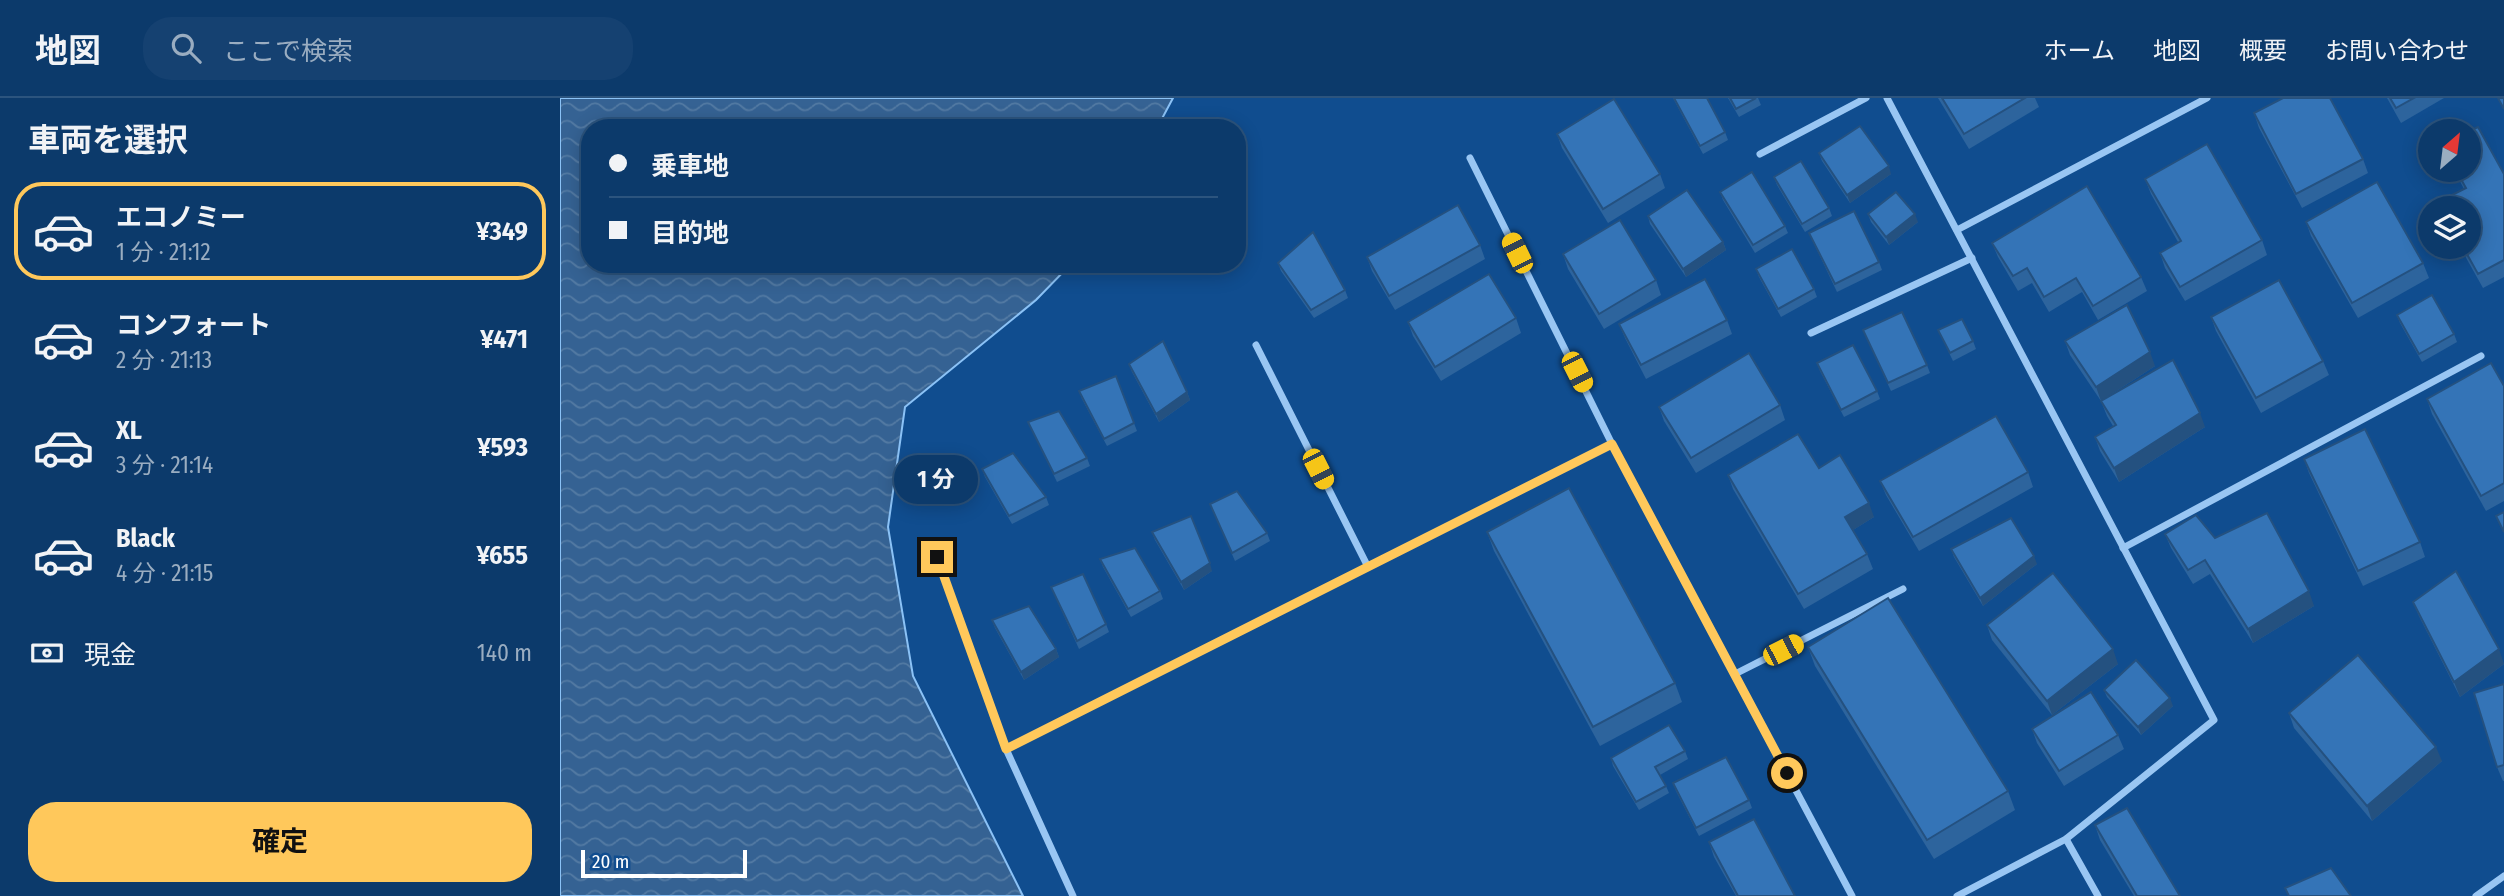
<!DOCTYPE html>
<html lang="ja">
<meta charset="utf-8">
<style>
:root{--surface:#0c3a6b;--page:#154171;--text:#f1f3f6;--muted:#9aadc1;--line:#2c547e;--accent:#ffc85b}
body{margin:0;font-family:"Fira Sans Condensed","Noto Sans JP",sans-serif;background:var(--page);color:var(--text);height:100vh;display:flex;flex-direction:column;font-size:26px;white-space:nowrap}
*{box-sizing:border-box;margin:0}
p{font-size:23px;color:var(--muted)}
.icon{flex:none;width:38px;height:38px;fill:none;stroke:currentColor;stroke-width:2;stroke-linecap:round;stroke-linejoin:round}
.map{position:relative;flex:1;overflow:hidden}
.drawer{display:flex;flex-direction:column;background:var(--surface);width:560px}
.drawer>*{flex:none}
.banner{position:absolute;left:21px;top:21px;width:665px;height:154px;border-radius:28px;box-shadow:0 4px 18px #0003,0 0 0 2px var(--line);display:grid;align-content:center;height:154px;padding:0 28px;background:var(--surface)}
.needle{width:46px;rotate:28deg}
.controls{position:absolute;left:1858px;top:21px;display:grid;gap:14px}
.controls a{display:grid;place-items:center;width:63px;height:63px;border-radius:50%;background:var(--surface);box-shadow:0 4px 18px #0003,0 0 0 2px var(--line);font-size:35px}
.scale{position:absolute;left:21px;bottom:18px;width:166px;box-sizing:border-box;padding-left:7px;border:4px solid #fff;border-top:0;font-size:19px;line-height:24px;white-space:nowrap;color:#fff;-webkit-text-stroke:5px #104d8f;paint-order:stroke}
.end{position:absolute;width:32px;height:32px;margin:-16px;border:9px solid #ffc85b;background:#111;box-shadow:0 0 0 4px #111}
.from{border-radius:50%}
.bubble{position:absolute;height:49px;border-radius:24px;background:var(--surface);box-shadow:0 4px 18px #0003,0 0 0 2px var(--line);font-size:23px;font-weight:700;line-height:49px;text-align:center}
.car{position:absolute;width:21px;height:42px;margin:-21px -10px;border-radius:9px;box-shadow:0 0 5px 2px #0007;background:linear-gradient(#f5c518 24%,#345 0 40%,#f5c518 0 76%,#345 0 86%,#f5c518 0)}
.banner b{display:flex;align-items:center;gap:24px;height:66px;font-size:26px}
.banner b+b{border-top:2px solid var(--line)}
.banner i{width:18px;height:18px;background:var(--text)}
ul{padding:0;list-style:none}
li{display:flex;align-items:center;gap:21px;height:98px;margin:0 14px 10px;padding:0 14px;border:4px solid transparent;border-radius:28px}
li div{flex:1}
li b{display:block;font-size:26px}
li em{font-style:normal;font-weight:700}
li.current{border-color:var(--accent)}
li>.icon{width:63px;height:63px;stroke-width:1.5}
h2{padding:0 28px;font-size:32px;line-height:84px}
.pay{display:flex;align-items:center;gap:18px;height:77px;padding:0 28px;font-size:26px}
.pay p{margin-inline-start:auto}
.primary-button{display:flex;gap:14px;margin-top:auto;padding:14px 28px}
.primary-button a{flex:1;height:80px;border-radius:28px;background:var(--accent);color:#111;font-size:28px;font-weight:700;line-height:80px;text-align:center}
header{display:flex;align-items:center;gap:42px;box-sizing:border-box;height:98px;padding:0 35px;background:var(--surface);border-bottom:2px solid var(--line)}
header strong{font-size:33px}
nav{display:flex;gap:38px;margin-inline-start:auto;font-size:24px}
.search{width:490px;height:63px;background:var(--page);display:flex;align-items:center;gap:18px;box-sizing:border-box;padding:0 24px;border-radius:28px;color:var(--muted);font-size:26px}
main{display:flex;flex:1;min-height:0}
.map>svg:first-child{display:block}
.water{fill:url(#water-waves);stroke:#8bc2f6;stroke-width:2}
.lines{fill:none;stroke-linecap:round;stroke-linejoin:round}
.street{stroke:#99c6f3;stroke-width:7}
.wall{fill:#2d649d}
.shaded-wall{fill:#245180}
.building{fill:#3474b7;stroke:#245180;stroke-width:2}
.route{stroke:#ffc85b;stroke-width:9}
</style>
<header>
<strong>地図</strong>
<div class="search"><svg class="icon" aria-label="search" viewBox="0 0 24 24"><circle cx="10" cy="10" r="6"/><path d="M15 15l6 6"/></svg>ここで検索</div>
<nav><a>ホーム</a><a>地図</a><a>概要</a><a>お問い合わせ</a></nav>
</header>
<main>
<section class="drawer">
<h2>車両を選択</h2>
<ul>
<li class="current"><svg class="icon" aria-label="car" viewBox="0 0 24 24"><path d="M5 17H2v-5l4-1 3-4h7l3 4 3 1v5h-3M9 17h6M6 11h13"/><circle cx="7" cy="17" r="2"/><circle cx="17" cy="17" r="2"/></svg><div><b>エコノミー</b><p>1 分 · 21:12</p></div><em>¥349</em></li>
<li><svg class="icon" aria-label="car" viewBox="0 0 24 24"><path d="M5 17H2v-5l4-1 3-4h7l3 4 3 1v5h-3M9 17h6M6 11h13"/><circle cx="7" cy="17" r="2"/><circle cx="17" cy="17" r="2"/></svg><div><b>コンフォート</b><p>2 分 · 21:13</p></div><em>¥471</em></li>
<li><svg class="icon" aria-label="car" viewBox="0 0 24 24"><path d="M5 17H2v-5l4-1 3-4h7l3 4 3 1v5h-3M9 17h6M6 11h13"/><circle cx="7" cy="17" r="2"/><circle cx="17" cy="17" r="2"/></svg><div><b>XL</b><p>3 分 · 21:14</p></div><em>¥593</em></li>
<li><svg class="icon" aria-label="car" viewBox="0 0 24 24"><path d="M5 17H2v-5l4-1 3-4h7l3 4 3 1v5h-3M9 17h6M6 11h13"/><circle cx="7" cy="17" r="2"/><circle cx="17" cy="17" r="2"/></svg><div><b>Black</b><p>4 分 · 21:15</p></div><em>¥655</em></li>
</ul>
<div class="pay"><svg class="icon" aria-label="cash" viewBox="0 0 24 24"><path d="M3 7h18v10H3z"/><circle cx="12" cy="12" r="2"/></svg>現金<p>140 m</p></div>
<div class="primary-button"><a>確定</a></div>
</section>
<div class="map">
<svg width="1944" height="798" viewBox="0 0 1944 798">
<defs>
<pattern id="water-waves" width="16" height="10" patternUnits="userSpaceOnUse" patternTransform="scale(1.75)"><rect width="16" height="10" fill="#356293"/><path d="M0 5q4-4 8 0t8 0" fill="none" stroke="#537aa3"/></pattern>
</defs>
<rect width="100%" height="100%" fill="#104d8f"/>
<path class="water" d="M0,0H613L597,30H30V166H511L476,202L345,309L328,429L353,578L463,798H0Z"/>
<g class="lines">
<g class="street">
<path d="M1327,0L1654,622L1506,741L1397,798"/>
<path d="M1200,56L1306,0"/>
<path d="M910,60L1052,346L1292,798"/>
<path d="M1397,132L1647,0"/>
<path d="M1251,235L1412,160"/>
<path d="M696,247L808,469"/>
<path d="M1563,450L1921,258"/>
<path d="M377,459L446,651L513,798"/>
<path d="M1175,576L1343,491"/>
<path d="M446,651L1052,346"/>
<path d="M1506,741L1538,798"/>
<path d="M1916,798L1944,778"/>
</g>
</g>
<g class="wall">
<path d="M1113,0H1147L1165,34L1168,42L1143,56Z"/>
<path d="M1168,0H1198L1201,7L1179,19Z"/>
<path d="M1378,0H1475L1479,9L1409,51Z"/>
<path d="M1827,0H1884L1841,25Z"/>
<path d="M1694,15L1803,61L1808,75L1742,110L1699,30Z"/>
<path d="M997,36L1100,76L1105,90L1048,125L1002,50Z"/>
<path d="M1259,55L1331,76L1290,105L1262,63Z"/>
<path d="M1894,72H1909L1944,76V179L1923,190L1900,149H1909V110H1881L1878,104L1904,91Z"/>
<path d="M1214,79L1269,110L1272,118L1245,134L1217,87Z"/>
<path d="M1585,81L1702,142L1707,157L1625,203L1605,170L1600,155L1618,144L1591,96Z"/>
<path d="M1160,94L1225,128L1228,135L1195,155L1163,102Z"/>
<path d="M1308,116L1358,124L1329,147L1311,124Z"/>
<path d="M1088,118L1163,144L1166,152L1126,179L1090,126Z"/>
<path d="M1746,124L1863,165L1869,180L1798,220L1751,138Z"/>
<path d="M1249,135L1319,164L1322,172L1277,194Z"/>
<path d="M1432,145L1581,179L1587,193L1538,222L1522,194L1489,214L1472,185L1458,193L1438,159Z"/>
<path d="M920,147L925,161L835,212L812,173L807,159Z"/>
<path d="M1003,156L1096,182L1101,197L1044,231L1008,171Z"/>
<path d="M718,165L785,192L788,200L754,220L721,173Z"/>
<path d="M1196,171L1254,191L1257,199L1221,219L1199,179Z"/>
<path d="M1837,217L1894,236L1897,244L1862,264L1840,225Z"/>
<path d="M1651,219L1763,263L1769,277L1701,315L1656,233Z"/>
<path d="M956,220L961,235L881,283L853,238L848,224Z"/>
<path d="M1167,222L1172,236L1086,281L1065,240L1059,226Z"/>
<path d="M1303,232L1367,267L1370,275L1331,293Z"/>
<path d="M1378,232L1413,243L1416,251L1393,263Z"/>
<path d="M1505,243L1595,268L1541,303L1510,257Z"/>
<path d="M1257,265L1317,293L1320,301L1284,319L1260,273Z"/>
<path d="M569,266L627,294L630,302L599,324L572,274Z"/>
<path d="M556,278L577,333L547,348L522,301L519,293Z"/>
<path d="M1944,288V403L1926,413L1872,316L1867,301Z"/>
<path d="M1541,303L1645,329L1559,384L1540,353L1535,339L1553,328L1547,318Z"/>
<path d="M1220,307L1225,322L1136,375L1104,323L1099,309Z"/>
<path d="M468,324L527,360L530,368L497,384Z"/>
<path d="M1744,361L1860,444L1865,459L1803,488L1749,375Z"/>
<path d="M1259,370L1314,419L1293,432L1307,456L1313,471L1244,511L1173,391L1168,377Z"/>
<path d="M422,371L486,399L489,407L452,426L425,379Z"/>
<path d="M1468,374L1473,389L1359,453L1326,397L1320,383Z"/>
<path d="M650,406L707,435L710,443L675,463Z"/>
<path d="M592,434L652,473L624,492L595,442Z"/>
<path d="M927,434L1115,585L1122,604L1040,648L934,453Z"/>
<path d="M1605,436L1655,440L1754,508L1693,545L1650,476L1633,486L1611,450Z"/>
<path d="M1391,451L1477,466L1423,508L1394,459Z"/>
<path d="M540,461L600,493L603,501L571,519L543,469Z"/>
<path d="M491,489L546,526L549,534L519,551Z"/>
<path d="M1853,504L1944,566L1900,599L1859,518Z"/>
<path d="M432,522L496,551L499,559L464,582L435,530Z"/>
<path d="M1427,527L1558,566L1492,617L1432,542Z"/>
<path d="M1248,549L1448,693L1455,712L1374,761L1255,568Z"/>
<path d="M1944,586V683H1943L1937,669Z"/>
<path d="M1544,592L1613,608L1581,637L1547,599Z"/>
<path d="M1729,615L1882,663L1812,723L1734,630Z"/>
<path d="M1472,631L1558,637L1564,651L1504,688L1477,645Z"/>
<path d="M1125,653L1128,661L1100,677L1106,688L1109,695L1079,712L1053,668L1051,660Z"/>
<path d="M1113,685L1189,702L1192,710L1139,738L1116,693Z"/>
<path d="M1535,727L1620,798H1574L1540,742Z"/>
<path d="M1149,744L1235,798H1176L1154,759Z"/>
</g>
<g class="shaded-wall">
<path d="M1329,68L1331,76L1290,105L1287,97Z"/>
<path d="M1355,116L1358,124L1329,147L1326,139Z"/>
<path d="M1163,144L1166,152L1126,179L1123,171Z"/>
<path d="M1590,254L1595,268L1541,303L1536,289Z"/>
<path d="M627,294L630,302L599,324L596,316Z"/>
<path d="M1640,315L1645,329L1559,384L1554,370Z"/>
<path d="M1309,405L1314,419L1290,434L1285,419Z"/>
<path d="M1474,458L1477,466L1423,508L1420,500Z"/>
<path d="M650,465L652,473L624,492L621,484Z"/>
<path d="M1749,493L1754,508L1693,545L1688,531Z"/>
<path d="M496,551L499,559L464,582L461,574Z"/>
<path d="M1553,551L1558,566L1492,617L1487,603Z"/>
<path d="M1939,551L1944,566L1900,599L1894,584Z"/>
<path d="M1610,600L1613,608L1581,637L1578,629Z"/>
<path d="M1876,649L1882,663L1812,723L1807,708Z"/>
</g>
<g class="building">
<path d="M1114,0H1147L1165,34L1140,48Z"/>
<path d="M1170,0H1196L1176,11Z"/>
<path d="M1382,0H1465L1404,36Z"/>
<path d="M1723,0H1770L1803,61L1736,96L1694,15Z"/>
<path d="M1830,0H1854L1836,10Z"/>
<path d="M1938,0H1944V11Z"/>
<path d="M1054,1L1100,76L1043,111L997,36Z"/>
<path d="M1300,28L1329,68L1287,97L1259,55Z"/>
<path d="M1918,29L1944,76V162L1918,176L1903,149H1909V110H1882L1878,104L1906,90L1896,72H1909V33Z"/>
<path d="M1647,46L1702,142L1620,189L1600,155L1621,143L1585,81Z"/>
<path d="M1241,63L1269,110L1242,126L1214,79Z"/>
<path d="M1192,74L1225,128L1193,147L1160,94Z"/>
<path d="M1817,84L1863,165L1792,205L1746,124Z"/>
<path d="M1527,88L1581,179L1533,208L1516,180L1484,199L1467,170L1453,178L1432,145Z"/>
<path d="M1127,92L1163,144L1123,171L1088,118Z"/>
<path d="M1336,94L1355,116L1326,139L1308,116Z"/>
<path d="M898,107L920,147L829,198L807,159Z"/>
<path d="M1294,113L1319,164L1275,186L1249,135Z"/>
<path d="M1060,122L1096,182L1039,216L1003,156Z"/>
<path d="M753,134L785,192L751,212L718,165Z"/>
<path d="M1232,151L1254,191L1218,211L1196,171Z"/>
<path d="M929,176L956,220L875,269L848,224Z"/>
<path d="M1145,181L1167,222L1081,267L1059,226Z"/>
<path d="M1719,182L1763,263L1696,300L1651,219Z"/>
<path d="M1872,197L1894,236L1859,256L1837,217Z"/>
<path d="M1567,207L1590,254L1536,289L1505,243Z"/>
<path d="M1342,214L1367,267L1328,285L1303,232Z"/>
<path d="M1402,221L1413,243L1390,255L1378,232Z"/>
<path d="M603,243L627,294L596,316L569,266Z"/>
<path d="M1293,247L1317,293L1281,312L1257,265Z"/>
<path d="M1189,255L1220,307L1131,360L1099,309Z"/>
<path d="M1613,262L1640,315L1554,370L1535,339L1556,327L1541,303Z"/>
<path d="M1931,265L1944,288V385L1921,398L1867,301Z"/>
<path d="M556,278L574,325L544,341L519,293Z"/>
<path d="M499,313L527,360L494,376L468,324Z"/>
<path d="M1436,318L1468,374L1353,439L1320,383Z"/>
<path d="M1805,331L1860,444L1798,473L1744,361Z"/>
<path d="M1238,336L1259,370L1280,357L1309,405L1285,419L1307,456L1238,496L1168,377Z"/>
<path d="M453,355L486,399L449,418L422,371Z"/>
<path d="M1009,390L1115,585L1033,629L927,434Z"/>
<path d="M677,393L707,435L672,455L650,406Z"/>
<path d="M1944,414V434L1936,418Z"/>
<path d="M1707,415L1749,493L1688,531L1645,462L1628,472L1605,436L1636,417L1655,440Z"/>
<path d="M631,418L650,465L621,484L592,434Z"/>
<path d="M1451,420L1474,458L1420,500L1391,451Z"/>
<path d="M575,450L600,493L568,511L540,461Z"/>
<path d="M1896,473L1939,551L1894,584L1853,504Z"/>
<path d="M1493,475L1553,551L1487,603L1427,527Z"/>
<path d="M523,476L546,526L517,543L491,489Z"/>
<path d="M1328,500L1448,693L1367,742L1248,549Z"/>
<path d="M469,508L496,551L461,574L432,522Z"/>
<path d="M1798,557L1876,649L1807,708L1729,615Z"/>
<path d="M1576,562L1610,600L1578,629L1544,592Z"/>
<path d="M1944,586V667L1937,669L1914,595Z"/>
<path d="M1531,594L1558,637L1499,673L1472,631Z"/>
<path d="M1109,627L1125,653L1095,669L1106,688L1076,704L1051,660Z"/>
<path d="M1166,659L1189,702L1136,730L1113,685Z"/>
<path d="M1567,710L1620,798H1577L1535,727Z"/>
<path d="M1194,721L1235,798H1178L1149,744Z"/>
<path d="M1771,770L1791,798H1729L1725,790Z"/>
</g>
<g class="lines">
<path class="route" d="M377,459L446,651L1052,346L1227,675"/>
</g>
</svg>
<div class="controls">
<a><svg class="needle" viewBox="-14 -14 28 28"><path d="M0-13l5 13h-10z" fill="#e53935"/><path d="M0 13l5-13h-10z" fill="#9aadc1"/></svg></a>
<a><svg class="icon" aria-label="layers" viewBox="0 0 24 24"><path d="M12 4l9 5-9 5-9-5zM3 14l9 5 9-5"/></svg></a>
</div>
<div class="scale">20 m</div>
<i class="end from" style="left:1227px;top:675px"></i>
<i class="end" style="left:377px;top:459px"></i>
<div class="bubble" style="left:334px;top:357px;width:84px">1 分</div>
<i class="car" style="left:957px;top:155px;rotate:334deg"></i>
<i class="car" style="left:1017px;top:274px;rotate:153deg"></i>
<i class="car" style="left:758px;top:371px;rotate:153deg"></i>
<i class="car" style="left:1223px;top:552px;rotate:63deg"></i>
<div class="banner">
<b><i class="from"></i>乗車地</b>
<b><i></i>目的地</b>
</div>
</div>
</main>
